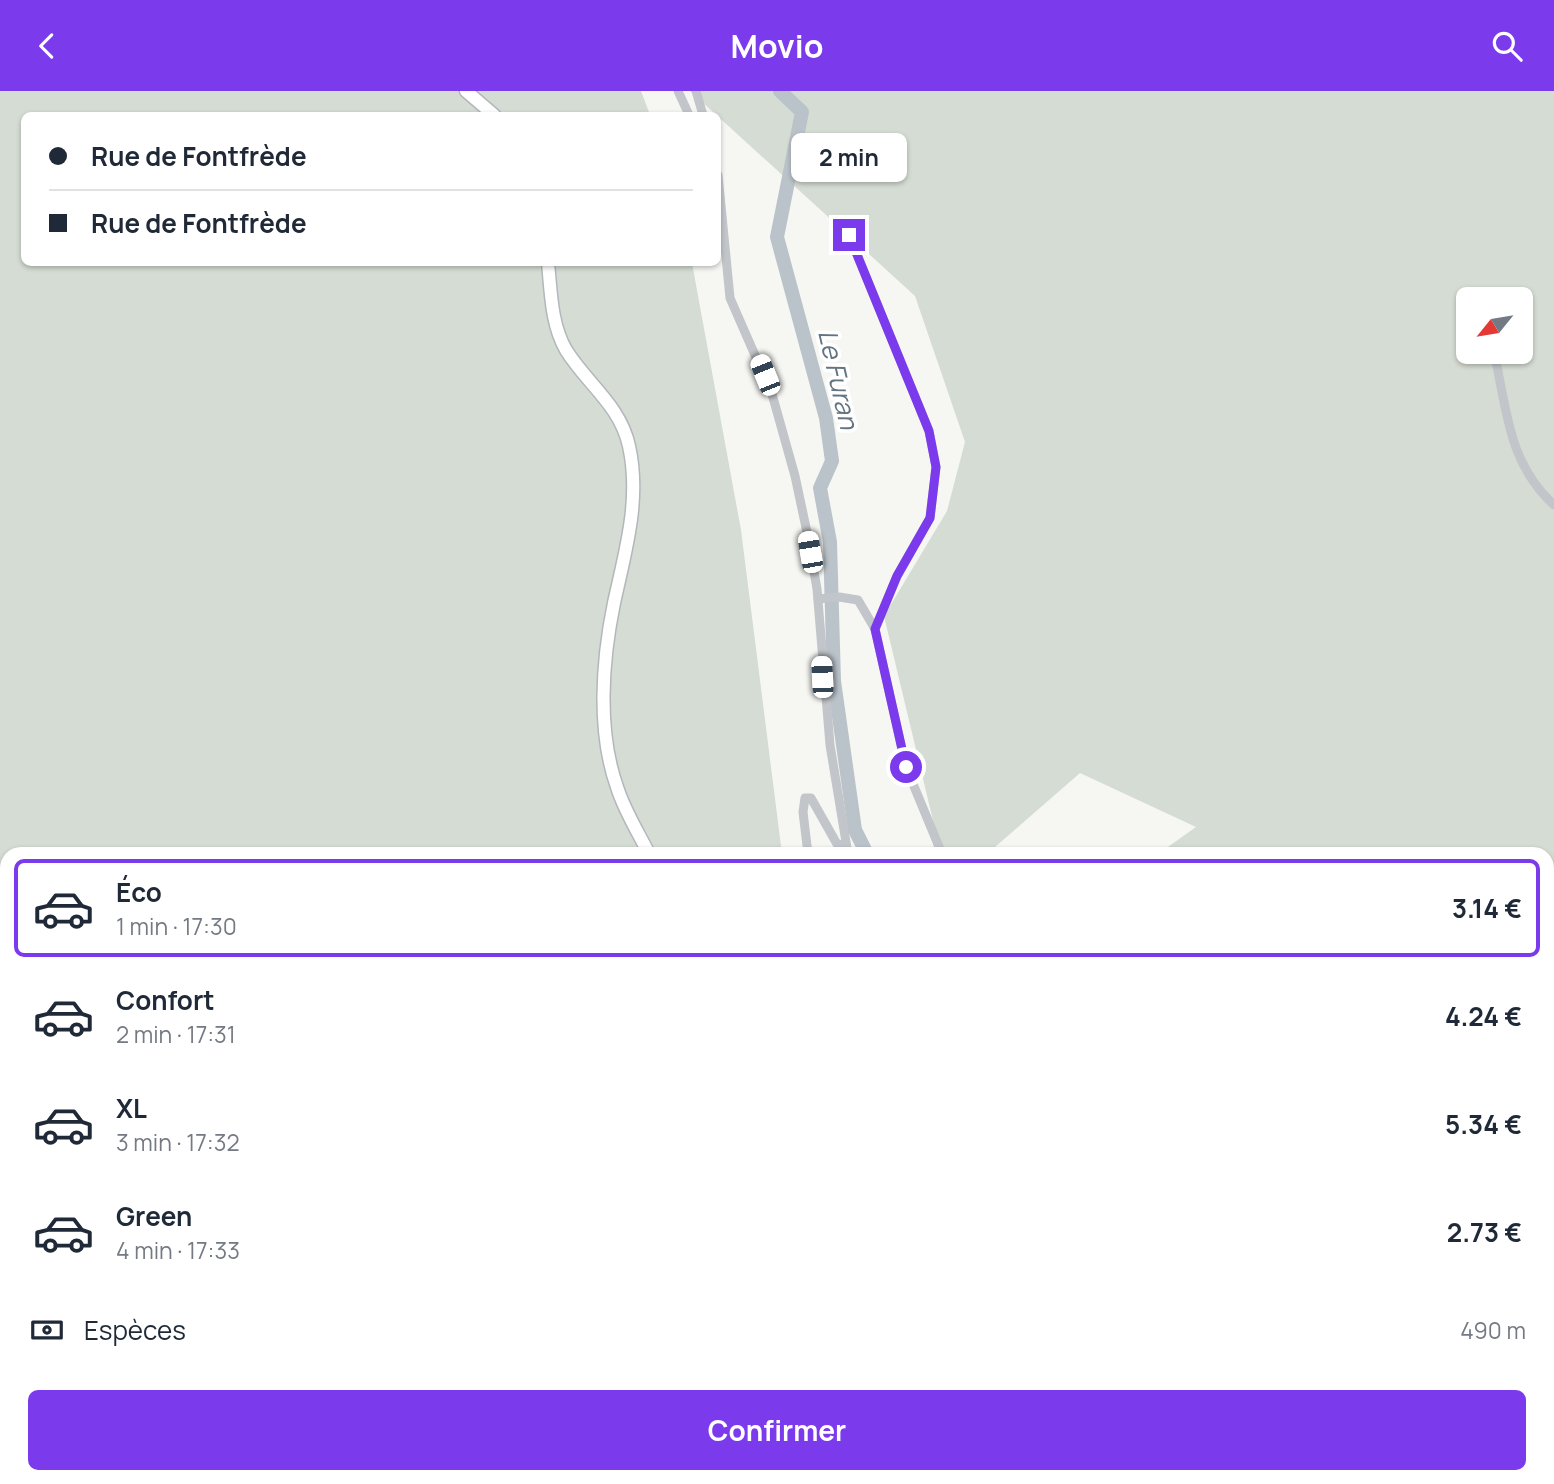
<!DOCTYPE html>
<html lang="fr">
<meta charset="utf-8">
<style>
:root{--surface:#fff;--page:#f2f2f3;--text:#1f2937;--muted:#747a83;--line:#e0e1e3;--accent:#7c3aed}
body{margin:0;font-family:Manrope,sans-serif;background:var(--page);color:var(--text);height:100vh;display:flex;flex-direction:column;font-size:26px;white-space:nowrap}
*{box-sizing:border-box;margin:0}
p{font-size:23px;color:var(--muted)}
.icon{flex:none;width:38px;height:38px;fill:none;stroke:currentColor;stroke-width:2;stroke-linecap:round;stroke-linejoin:round}
.map{position:relative;flex:1;overflow:hidden}
.drawer{position:absolute;left:0px;top:756px;width:1554px;height:637px;display:flex;flex-direction:column;background:var(--surface);border-radius:21px 21px 0 0;box-shadow:0 2px 5px #0004}
.drawer>*{flex:none}
.top-card{position:absolute;left:21px;top:21px;width:700px;height:154px;border-radius:10px;box-shadow:0 2px 5px #0004;display:grid;align-content:center;height:154px;padding:0 28px;background:var(--surface)}
.needle{width:46px;rotate:240deg}
.buttons{position:absolute;left:1456px;top:196px;display:grid;gap:14px}
.buttons a{display:grid;place-items:center;width:77px;height:77px;border-radius:10px;background:var(--surface);box-shadow:0 2px 5px #0004;font-size:35px}
.end{position:absolute;width:32px;height:32px;margin:-16px;border:9px solid #7c3aed;background:#fff;box-shadow:0 0 0 4px #fff}
.from{border-radius:50%}
.bubble{position:absolute;height:49px;border-radius:10px;background:var(--surface);box-shadow:0 2px 5px #0004;font-size:23px;font-weight:700;line-height:49px;text-align:center}
.car{position:absolute;width:21px;height:42px;margin:-21px -10px;border-radius:9px;box-shadow:0 0 5px 2px #0007;background:linear-gradient(#fff 24%,#345 0 40%,#fff 0 76%,#345 0 86%,#fff 0)}
.top-card b{display:flex;align-items:center;gap:24px;height:66px;font-size:26px}
.top-card b+b{border-top:2px solid var(--line)}
.top-card i{width:18px;height:18px;background:var(--text)}
ul{padding:12px 0 0;list-style:none}
li{display:flex;align-items:center;gap:21px;height:98px;margin:0 14px 10px;padding:0 14px;border:4px solid transparent;border-radius:10px}
li div{flex:1}
li b{display:block;font-size:26px}
li em{font-style:normal;font-weight:700}
li.on{border-color:var(--accent)}
li>.icon{width:63px;height:63px;stroke-width:1.5}
.pay{display:flex;align-items:center;gap:18px;height:77px;padding:0 28px;font-size:26px}
.pay p{margin-inline-start:auto}
.cta{display:flex;gap:14px;margin-top:auto;padding:14px 28px}
.cta a{flex:1;height:80px;border-radius:10px;background:var(--accent);color:#fff;font-size:28px;font-weight:700;line-height:80px;text-align:center}
header{display:flex;justify-content:space-between;align-items:center;height:91px;padding:0 28px;background:var(--accent);color:#fff;font-size:32px;font-weight:700}
.map>svg:first-child{display:block}
.green{fill:#d5dcd3;fill-rule:evenodd}
.lines{fill:none;stroke-linecap:round;stroke-linejoin:round}
.river{stroke:#bac3c9;stroke-width:14}
.major-casing{stroke:#b3b7bc;stroke-width:15}
.minor{stroke:#c2c5c9;stroke-width:9}
.major{stroke:#fff;stroke-width:12}
.route{stroke:#7c3aed;stroke-width:9}
.labels{text-anchor:middle;dominant-baseline:central;stroke-width:7;stroke-linejoin:round;paint-order:stroke}
.water-label{font-size:26px;font-style:italic;fill:#627481;stroke:#fff}
</style>
<header><svg class="icon" aria-label="back" viewBox="0 0 24 24"><path d="M15 5l-7 7 7 7"/></svg>Movio<svg class="icon" aria-label="search" viewBox="0 0 24 24"><circle cx="10" cy="10" r="6"/><path d="M15 15l6 6"/></svg></header>
<div class="map">
<svg width="1554" height="1393" viewBox="0 0 1554 1393">
<rect width="100%" height="100%" fill="#f6f7f3"/>
<g class="green">
<path d="M0,0H641L650,24H24V172H692L741,439L782,763H7V805L0,800Z"/>
<path d="M690,0H1554V1148L1547,1159V763H1158L1196,736L1080,682L987,763H941L884,525L947,420L965,351L915,205ZM1468,208H1521V261H1468Z"/>
<path d="M1044,1386H1459L1455,1393H1038Z"/>
</g>
<g class="lines">
<g class="river">
<path d="M780,0L802,21L777,146L826,327L832,370L820,397L830,451L834,590L855,739L867,763"/>
<path d="M617,1393L618,1386"/>
</g>
<defs>
<g id="major">
<path d="M466,0L494,24"/>
<path d="M548,172C551,201 551,233 566,259C587,293 620,314 629,355C641,409 625,461 614,512C602,570 597,640 617,696C624,719 638,741 649,763"/>
<path d="M0,1270L7,1267"/>
</g>
</defs>
<use href="#major" class="major-casing"/>
<g class="minor">
<path d="M678,0L689,24"/>
<path d="M696,0L703,24"/>
<path d="M718,84L730,207L772,303L795,385L808,446L817,498L830,654L848,763"/>
<path d="M849,144L929,340L936,376L930,427L897,485L875,538L906,676L942,763"/>
<path d="M1494,261C1507,319 1508,372 1554,414"/>
<path d="M818,508L839,506L858,509L875,538"/>
<path d="M808,763L803,721L805,707H811L837,753L846,754"/>
<path d="M0,967L7,977"/>
<path d="M1547,990L1554,985"/>
<path d="M0,1090L7,1084"/>
<path d="M1547,1092L1554,1091"/>
<path d="M0,1193L7,1200"/>
<path d="M0,1320L7,1315"/>
<path d="M97,1386L99,1393"/>
<path d="M277,1386L292,1393L325,1386"/>
<path d="M956,1386L957,1393"/>
<path d="M742,1393V1386"/>
<path d="M805,1393L807,1386"/>
</g>
<use href="#major" class="major"/>
</g>
<g class="lines">
<path class="route" d="M849,144L929,340L936,376L930,427L897,485L875,538L906,676"/>
</g>
<g class="labels">
<g class="water-label">
<text transform="translate(839 288) rotate(77)">Le Furan</text>
</g>
</g>
</svg>
<div class="buttons">
<a><svg class="needle" viewBox="-14 -14 28 28"><path d="M0-13l5 13h-10z" fill="#e53935"/><path d="M0 13l5-13h-10z" fill="#747a83"/></svg></a>
</div>
<i class="end from" style="left:906px;top:676px"></i>
<i class="end" style="left:849px;top:144px"></i>
<div class="bubble" style="left:791px;top:42px;width:116px">2 min</div>
<i class="car" style="left:765px;top:284px;rotate:338deg"></i>
<i class="car" style="left:810px;top:461px;rotate:350deg"></i>
<i class="car" style="left:822px;top:586px;rotate:357deg"></i>
<div class="top-card">
<b><i class="from"></i>Rue de Fontfrède</b>
<b><i></i>Rue de Fontfrède</b>
</div>
<section class="drawer">
<ul>
<li class="on"><svg class="icon" aria-label="car" viewBox="0 0 24 24"><path d="M5 17H2v-5l4-1 3-4h7l3 4 3 1v5h-3M9 17h6M6 11h13"/><circle cx="7" cy="17" r="2"/><circle cx="17" cy="17" r="2"/></svg><div><b>Éco</b><p>1 min · 17:30</p></div><em>3.14 €</em></li>
<li><svg class="icon" aria-label="car" viewBox="0 0 24 24"><path d="M5 17H2v-5l4-1 3-4h7l3 4 3 1v5h-3M9 17h6M6 11h13"/><circle cx="7" cy="17" r="2"/><circle cx="17" cy="17" r="2"/></svg><div><b>Confort</b><p>2 min · 17:31</p></div><em>4.24 €</em></li>
<li><svg class="icon" aria-label="car" viewBox="0 0 24 24"><path d="M5 17H2v-5l4-1 3-4h7l3 4 3 1v5h-3M9 17h6M6 11h13"/><circle cx="7" cy="17" r="2"/><circle cx="17" cy="17" r="2"/></svg><div><b>XL</b><p>3 min · 17:32</p></div><em>5.34 €</em></li>
<li><svg class="icon" aria-label="car" viewBox="0 0 24 24"><path d="M5 17H2v-5l4-1 3-4h7l3 4 3 1v5h-3M9 17h6M6 11h13"/><circle cx="7" cy="17" r="2"/><circle cx="17" cy="17" r="2"/></svg><div><b>Green</b><p>4 min · 17:33</p></div><em>2.73 €</em></li>
</ul>
<div class="pay"><svg class="icon" aria-label="cash" viewBox="0 0 24 24"><path d="M3 7h18v10H3z"/><circle cx="12" cy="12" r="2"/></svg>Espèces<p>490 m</p></div>
<div class="cta"><a>Confirmer</a></div>
</section>
</div>
